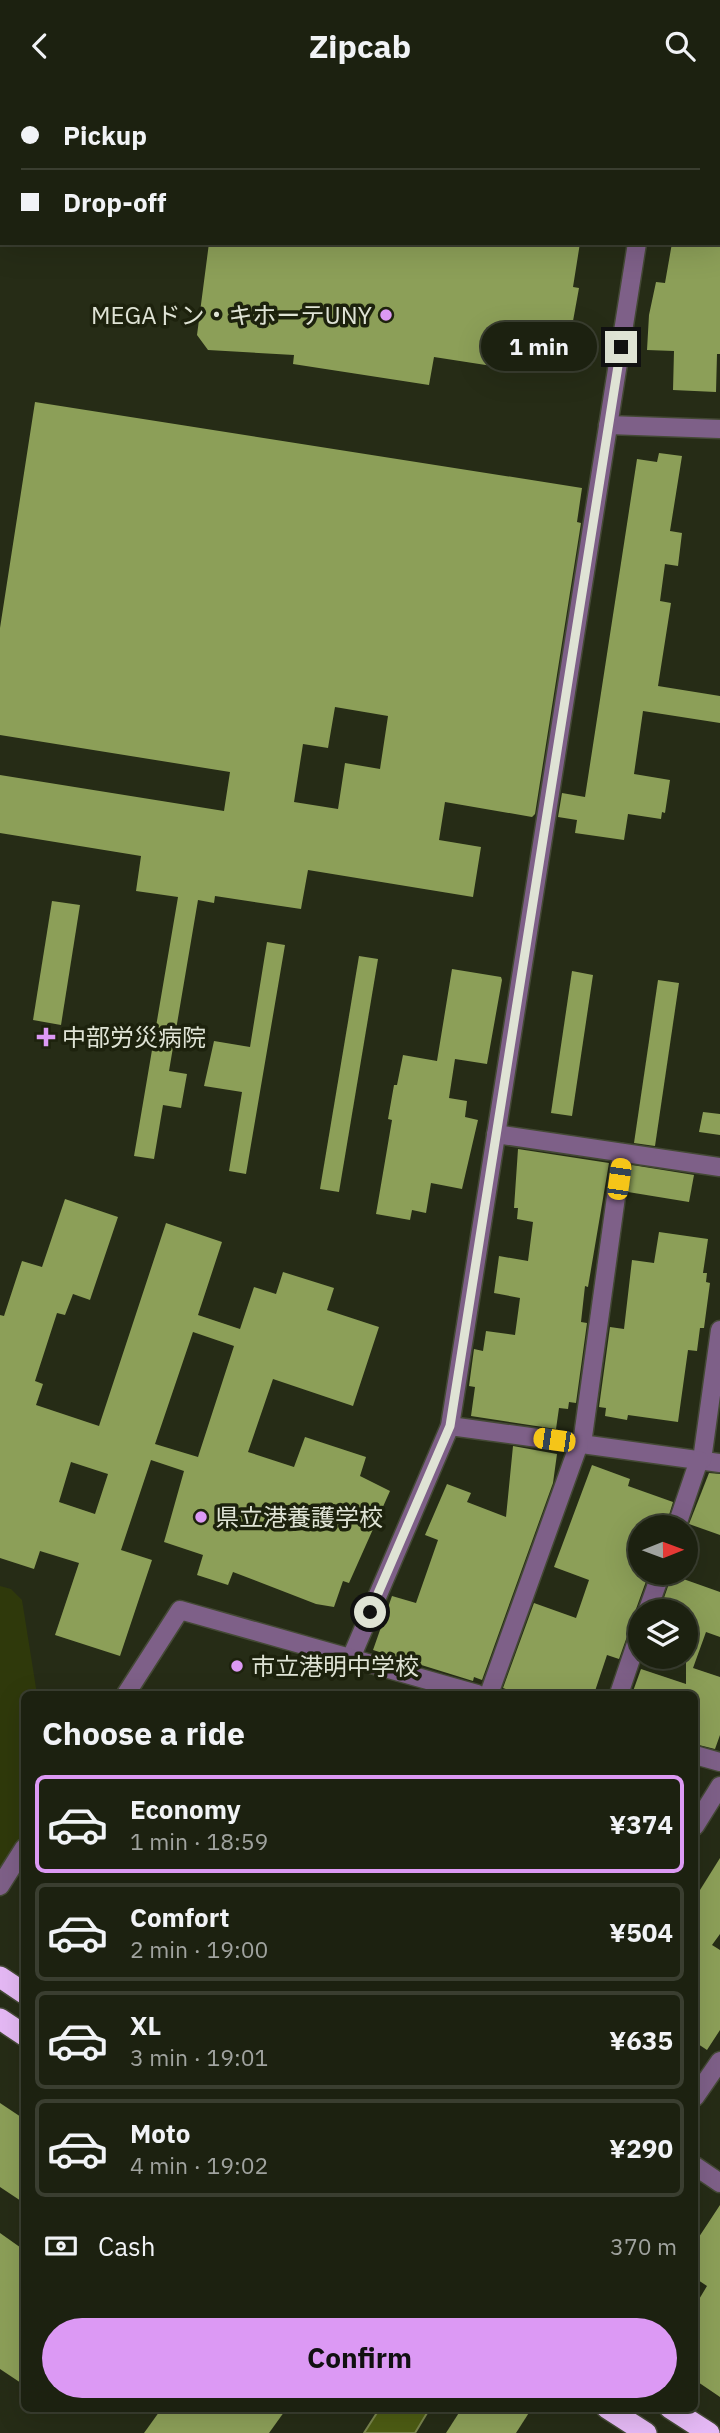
<!DOCTYPE html>
<meta charset="utf-8">
<style>
:root{--surface:#1c2110;--page:#292e1e;--text:#f1f3f6;--muted:#a0a39f;--line:#3a3e30;--accent:#dc99f4}
body{margin:0;font-family:"IBM Plex Sans","Noto Sans JP",sans-serif;background:var(--page);color:var(--text);height:100vh;display:flex;flex-direction:column;font-size:26px;white-space:nowrap}
*{box-sizing:border-box;margin:0}
p{font-size:23px;color:var(--muted)}
.icon{flex:none;width:38px;height:38px;fill:none;stroke:currentColor;stroke-width:2;stroke-linecap:round;stroke-linejoin:round}
.map{position:relative;flex:1;overflow:hidden}
.drawer{position:absolute;left:21px;top:1600px;width:677px;height:721px;display:flex;flex-direction:column;background:var(--surface);border-radius:10px;box-shadow:0 7px 28px #0002,0 0 0 2px var(--line)}
.drawer>*{flex:none}
.guide{position:absolute;left:0px;top:0px;width:721px;height:154px;box-shadow:0 7px 28px #0002,0 0 0 2px var(--line);display:grid;align-content:center;height:154px;padding:0 21px;background:var(--surface)}
.needle{width:46px;rotate:89deg}
.tools{position:absolute;left:628px;top:1424px;display:grid;gap:14px}
.tools a{display:grid;place-items:center;width:70px;height:70px;border-radius:50%;background:var(--surface);box-shadow:0 7px 28px #0002,0 0 0 2px var(--line);font-size:35px}
.end{position:absolute;width:32px;height:32px;margin:-16px;border:9px solid #dfe3d5;background:#111;box-shadow:0 0 0 4px #111}
.from{border-radius:50%}
.bubble{position:absolute;height:49px;border-radius:24px;background:var(--surface);box-shadow:0 7px 28px #0002,0 0 0 2px var(--line);font-size:23px;font-weight:800;line-height:49px;text-align:center}
.car{position:absolute;width:21px;height:42px;margin:-21px -10px;border-radius:9px;box-shadow:0 0 5px 2px #0007;background:linear-gradient(#f5c518 24%,#345 0 40%,#f5c518 0 76%,#345 0 86%,#f5c518 0)}
.guide b{display:flex;align-items:center;gap:24px;height:66px;font-size:26px}
.guide b+b{border-top:2px solid var(--line)}
.guide i{width:18px;height:18px;background:var(--text)}
ul{padding:0;list-style:none}
li{display:flex;align-items:center;gap:21px;height:98px;margin:0 14px 10px;padding:0 7px;border:4px solid var(--line);border-radius:10px}
li div{flex:1}
li b{display:block;font-size:26px}
li em{font-style:normal;font-weight:800}
li.selected{border-color:var(--accent)}
li>.icon{width:63px;height:63px;stroke-width:1.5}
h2{padding:0 21px;font-size:32px;line-height:84px}
.pay{display:flex;align-items:center;gap:18px;height:77px;padding:0 21px;font-size:26px}
.pay p{margin-inline-start:auto}
.cta{display:flex;gap:14px;margin-top:auto;padding:14px 21px}
.cta a{flex:1;height:80px;border-radius:42px;background:var(--accent);color:#111;font-size:28px;font-weight:800;line-height:80px;text-align:center}
header{display:flex;justify-content:space-between;align-items:center;height:91px;padding:0 21px;background:var(--surface);font-size:32px;font-weight:800}
.map>svg:first-child{display:block}
.green{fill:#2f390b}
.water{fill:#4d5c13;stroke:#79844d;stroke-width:2}
.building{fill:#8c9f58;fill-rule:evenodd}
.lines{fill:none;stroke-linecap:round;stroke-linejoin:round}
.minor-casing{stroke:#444935;stroke-width:21}
.highway-casing{stroke:#444935;stroke-width:24}
.minor{stroke:#7e6088;stroke-width:18}
.highway{stroke:#e5b9f5;stroke-width:21}
.route{stroke:#dfe3d5;stroke-width:9}
.poi-dot{fill:#dc99f4;stroke:#1d220d;stroke-width:2.5}
.labels{text-anchor:middle;dominant-baseline:central;stroke-width:7;stroke-linejoin:round;paint-order:stroke}
.poi-label{font-size:24px;fill:#dfe3d5;stroke:#1d220d;text-anchor:start}
</style>
<header><svg class="icon" aria-label="back" viewBox="0 0 24 24"><path d="M15 5l-7 7 7 7"/></svg>Zipcab<svg class="icon" aria-label="search" viewBox="0 0 24 24"><circle cx="10" cy="10" r="6"/><path d="M15 15l6 6"/></svg></header>
<div class="map">
<svg width="720" height="2342" viewBox="0 0 720 2342">
<rect width="100%" height="100%" fill="#262c16"/>
<path class="green" d="M0,1495L11,1498L22,1509L37,1603H24V1741L0,1779Z"/>
<path class="water" d="M380,2317H430L415,2342H364Z"/>
<g class="building">
<path d="M209,152H580L573,196L579,197L569,252L534,246L531,264L508,260L505,277L434,266L429,294L293,273L294,264L208,259L197,244Z"/>
<path d="M672,152H720V263H717L716,301L673,299L674,260L647,259L649,224L656,191L665,192Z"/>
<path d="M35,311L582,397L577,431L581,432L535,723L532,726L445,711L439,749L481,756L473,806L308,779L301,818L215,805L214,812L198,809L169,980L187,983L181,1017L163,1014L154,1068L134,1065L178,806L136,800L141,765L0,742V684L224,720L230,681L0,644V537ZM335,616L388,625L380,678L345,672L338,718L294,711L303,653L328,657Z"/>
<path d="M659,362L682,365L670,440L682,442L678,475L665,473L660,510L671,512L658,595L720,605V632L643,620L634,683L670,689L665,722L662,721L661,728L628,723L624,749L575,742L577,729L558,726L562,702L585,706L637,368L657,371Z"/>
<path d="M52,810L80,814L61,934L33,929Z"/>
<path d="M267,851L285,854L246,1083L229,1080L242,1001L204,995L214,950L250,956Z"/>
<path d="M359,865L378,868L339,1101L320,1098Z"/>
<path d="M452,878L501,886L502,889L487,973L455,968L449,1007L467,1010L465,1026L478,1029L462,1098L431,1092L426,1122L412,1119L410,1129L376,1123L392,1029L388,1028L394,994H397L403,964L437,970Z"/>
<path d="M572,880L593,884L572,1025L551,1022Z"/>
<path d="M658,889L679,892L655,1055L634,1052Z"/>
<path d="M703,1021L720,1023V1044L699,1041Z"/>
<path d="M518,1058L609,1072L588,1196L585,1195L581,1231L587,1232L576,1312L569,1311L568,1318L559,1317L556,1338L471,1325L475,1296L469,1295L474,1258L483,1260L486,1240L515,1244L520,1207L494,1202L499,1165L528,1170L533,1131L517,1128L518,1117H514Z"/>
<path d="M632,1074L694,1084L689,1111L628,1101Z"/>
<path d="M65,1108L118,1126L90,1209L73,1203L65,1224L57,1222L35,1290L43,1293L36,1314L99,1335L166,1132L222,1151L198,1224L240,1238L254,1196L276,1203L283,1181L334,1197L327,1219L379,1236L353,1315L273,1288L248,1361L294,1376L305,1346L366,1366L360,1385L390,1400L349,1492L343,1490L334,1516L316,1513L233,1481L228,1494L197,1484L203,1464L164,1451L184,1380L151,1369L121,1459L152,1469L120,1565L55,1544L79,1472L40,1460L34,1478L0,1467V1224L4,1225L22,1170L42,1176ZM193,1241L234,1255L198,1366L155,1353ZM71,1371L108,1383L95,1423L59,1411Z"/>
<path d="M659,1141L708,1148L703,1182H707L706,1191L710,1192L704,1237H700L697,1260L688,1259L678,1331L628,1324L627,1329L605,1325L606,1317L599,1316L610,1236L624,1238L632,1169L654,1172Z"/>
<path d="M513,1355L557,1363L553,1392L482,1589L474,1586L473,1590L373,1559L392,1505L416,1512L438,1449L425,1444L447,1393L471,1402L467,1411L506,1426Z"/>
<path d="M592,1374L630,1388L628,1395L673,1411L665,1437H640V1482H649L636,1518L639,1529L630,1537L619,1568L607,1564L594,1603H520L503,1597L534,1512L576,1527L589,1489L554,1476Z"/>
<path d="M709,1382L720,1383V1444L689,1433Z"/>
<path d="M672,1484L720,1501V1546L706,1541L693,1577L720,1586V1644L715,1658L695,1653V1603H632L641,1578L686,1593V1521H659Z"/>
<path d="M720,1767V1843L712,1854L720,1859V1939L707,1959L695,1951V1807Z"/>
<path d="M0,2012L24,2028V2112L0,2096Z"/>
<path d="M720,2114V2306L695,2289V2215L707,2195L695,2187V2152Z"/>
<path d="M0,2142L24,2159V2294L0,2278Z"/>
<path d="M162,2317H287L269,2342H144Z"/>
<path d="M462,2317H532L516,2342H446Z"/>
</g>
<g class="lines">
<defs>
<g id="minor">
<path d="M661,2V0"/>
<path d="M719,51H720"/>
<path d="M608,334L720,338"/>
<path d="M496,1043L720,1076"/>
<path d="M450,1335L720,1372"/>
<path d="M582,1353L622,1062"/>
<path d="M702,1369L720,1239"/>
<path d="M676,1437L699,1369"/>
<path d="M647,1521L661,1482"/>
<path d="M351,1567L450,1335L637,152"/>
<path d="M126,1603L180,1519L477,1603"/>
<path d="M489,1603L579,1353"/>
<path d="M619,1603L640,1541"/>
<path d="M695,1664L720,1671"/>
<path d="M695,1735L720,1695"/>
<path d="M0,1795L24,1757"/>
<path d="M695,2006L720,1970"/>
<path d="M695,2075L720,2092"/>
</g>
<g id="highway">
<path d="M0,1886L24,1902"/>
<path d="M0,1928L24,1944"/>
<path d="M607,2317L646,2342"/>
<path d="M670,2317L709,2342"/>
</g>
</defs>
<use href="#minor" class="minor-casing"/>
<use href="#highway" class="highway-casing"/>
<use href="#minor" class="minor"/>
<use href="#highway" class="highway"/>
</g>
<g class="lines">
<path class="route" d="M370,1521L450,1335L621,256"/>
</g>
<g class="poi-dot">
<circle cx="386" cy="224" r="7"/>
<path d="M42.5 935.5h7v7h7v7h-7v7h-7v-7h-7v-7h7z"/>
<circle cx="201" cy="1426" r="7"/>
<circle cx="237" cy="1575" r="7"/>
</g>
<g class="labels">
<g class="poi-label">
<text x="372" y="224" text-anchor="end">MEGAドン・キホーテUNY</text>
<text x="62" y="946">中部労災病院</text>
<text x="215" y="1426">県立港養護学校</text>
<text x="251" y="1575">市立港明中学校</text>
</g>
</g>
</svg>
<div class="tools">
<a><svg class="needle" viewBox="-14 -14 28 28"><path d="M0-13l5 13h-10z" fill="#e53935"/><path d="M0 13l5-13h-10z" fill="#a0a39f"/></svg></a>
<a><svg class="icon" aria-label="layers" viewBox="0 0 24 24"><path d="M12 4l9 5-9 5-9-5zM3 14l9 5 9-5"/></svg></a>
</div>
<i class="end from" style="left:370px;top:1521px"></i>
<i class="end" style="left:621px;top:256px"></i>
<div class="bubble" style="left:481px;top:231px;width:116px">1 min</div>
<i class="car" style="left:619px;top:1088px;rotate:8deg"></i>
<i class="car" style="left:554px;top:1349px;rotate:278deg"></i>
<div class="guide">
<b><i class="from"></i>Pickup</b>
<b><i></i>Drop-off</b>
</div>
<section class="drawer">
<h2>Choose a ride</h2>
<ul>
<li class="selected"><svg class="icon" aria-label="car" viewBox="0 0 24 24"><path d="M5 17H2v-5l4-1 3-4h7l3 4 3 1v5h-3M9 17h6M6 11h13"/><circle cx="7" cy="17" r="2"/><circle cx="17" cy="17" r="2"/></svg><div><b>Economy</b><p>1 min · 18:59</p></div><em>¥374</em></li>
<li><svg class="icon" aria-label="car" viewBox="0 0 24 24"><path d="M5 17H2v-5l4-1 3-4h7l3 4 3 1v5h-3M9 17h6M6 11h13"/><circle cx="7" cy="17" r="2"/><circle cx="17" cy="17" r="2"/></svg><div><b>Comfort</b><p>2 min · 19:00</p></div><em>¥504</em></li>
<li><svg class="icon" aria-label="car" viewBox="0 0 24 24"><path d="M5 17H2v-5l4-1 3-4h7l3 4 3 1v5h-3M9 17h6M6 11h13"/><circle cx="7" cy="17" r="2"/><circle cx="17" cy="17" r="2"/></svg><div><b>XL</b><p>3 min · 19:01</p></div><em>¥635</em></li>
<li><svg class="icon" aria-label="car" viewBox="0 0 24 24"><path d="M5 17H2v-5l4-1 3-4h7l3 4 3 1v5h-3M9 17h6M6 11h13"/><circle cx="7" cy="17" r="2"/><circle cx="17" cy="17" r="2"/></svg><div><b>Moto</b><p>4 min · 19:02</p></div><em>¥290</em></li>
</ul>
<div class="pay"><svg class="icon" aria-label="cash" viewBox="0 0 24 24"><path d="M3 7h18v10H3z"/><circle cx="12" cy="12" r="2"/></svg>Cash<p>370 m</p></div>
<div class="cta"><a>Confirm</a></div>
</section>
</div>
